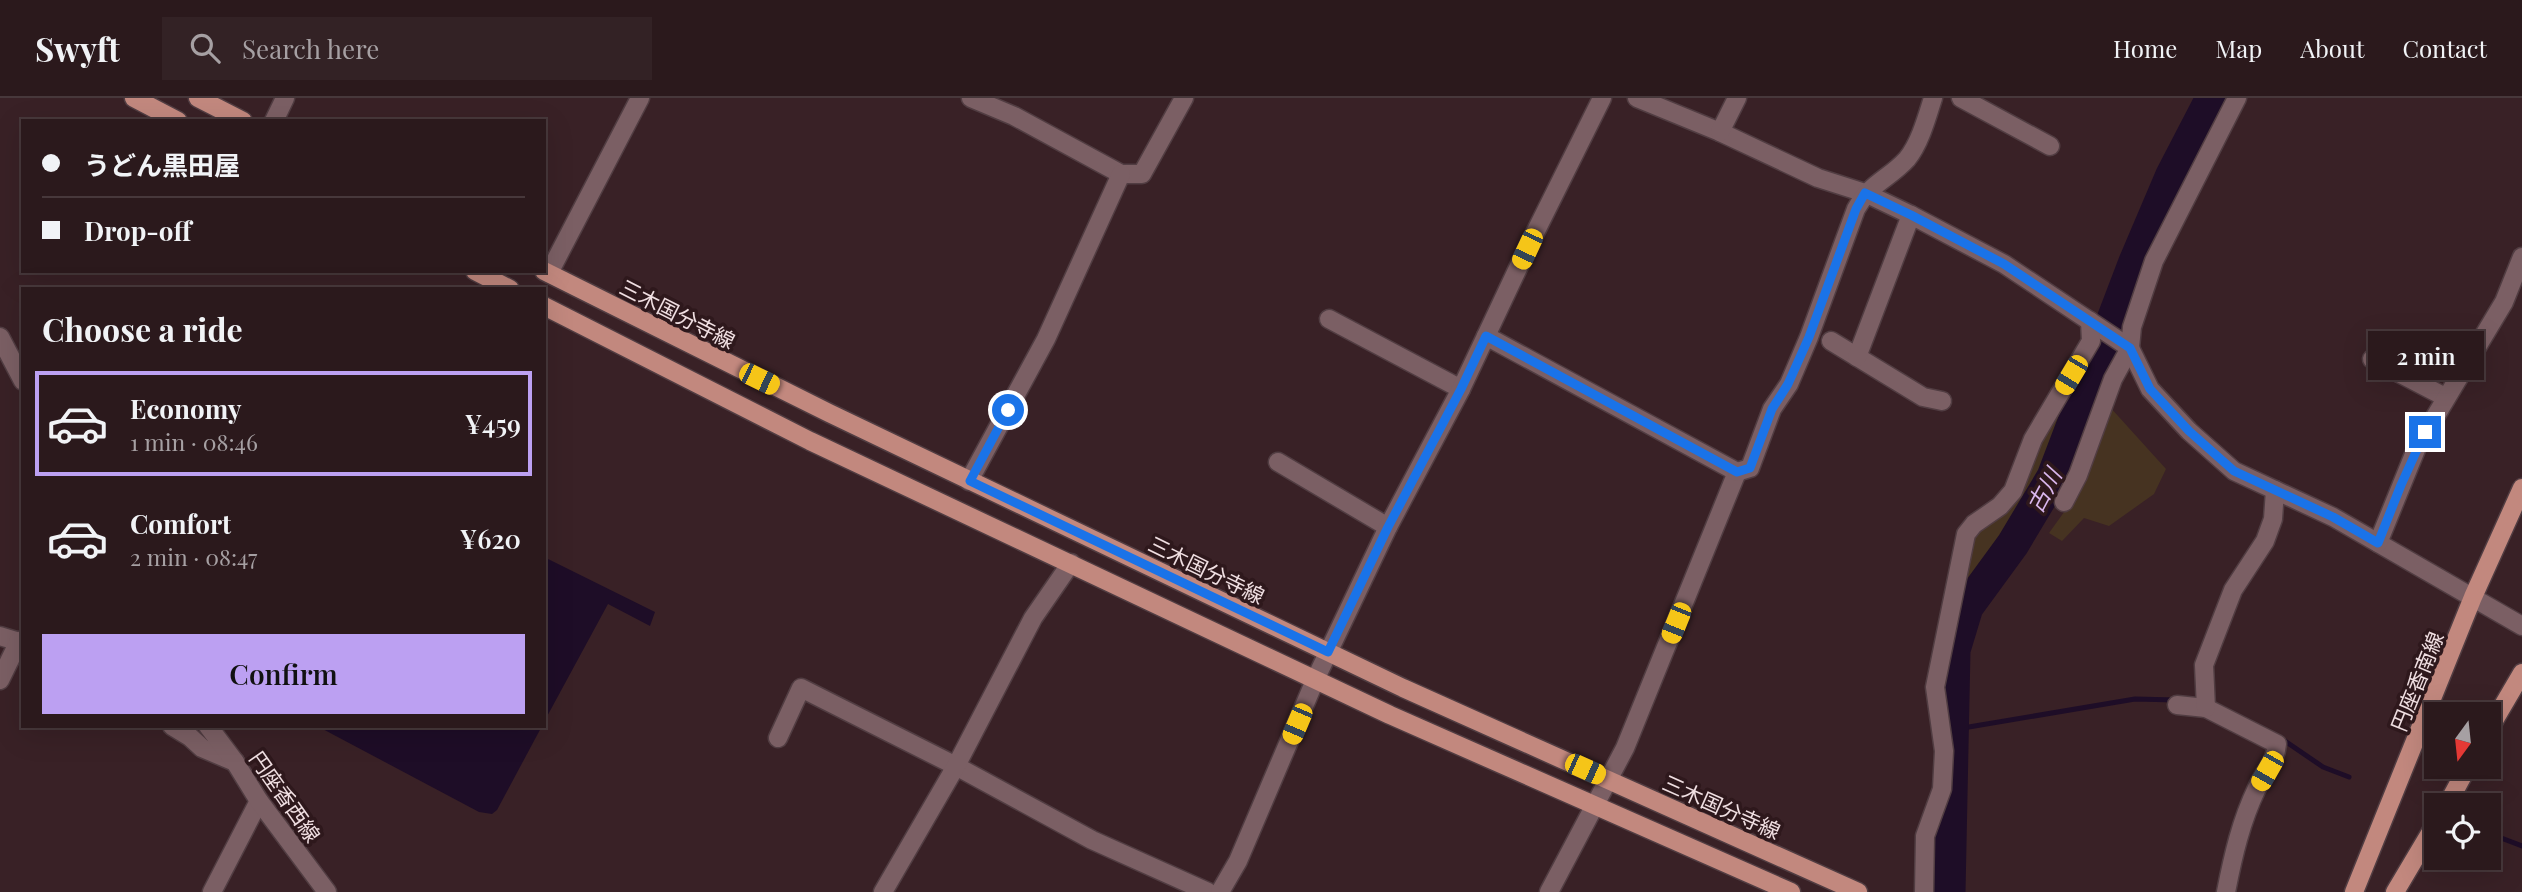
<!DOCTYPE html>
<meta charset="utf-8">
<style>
:root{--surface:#2b191c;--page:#332225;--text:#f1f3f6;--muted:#a6a0a3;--line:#47383b;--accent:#bca0f2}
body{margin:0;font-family:"Playfair Display","Noto Sans JP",serif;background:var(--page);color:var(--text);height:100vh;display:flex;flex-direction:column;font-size:26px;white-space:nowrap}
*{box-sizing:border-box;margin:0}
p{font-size:23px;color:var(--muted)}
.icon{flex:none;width:38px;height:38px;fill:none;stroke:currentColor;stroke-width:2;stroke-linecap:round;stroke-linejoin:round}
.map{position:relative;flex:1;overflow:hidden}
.drawer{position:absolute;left:21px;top:189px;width:525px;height:441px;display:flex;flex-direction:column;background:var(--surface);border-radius:0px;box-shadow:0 7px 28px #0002,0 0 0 2px var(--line)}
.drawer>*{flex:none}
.hud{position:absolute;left:21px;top:21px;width:525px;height:154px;border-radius:0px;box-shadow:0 7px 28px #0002,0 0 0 2px var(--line);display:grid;align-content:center;height:154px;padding:0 21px;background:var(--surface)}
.needle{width:46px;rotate:195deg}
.buttons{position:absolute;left:2424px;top:604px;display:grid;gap:14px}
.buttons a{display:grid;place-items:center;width:77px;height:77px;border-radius:0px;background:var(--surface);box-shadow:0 7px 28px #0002,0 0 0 2px var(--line);font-size:35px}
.end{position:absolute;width:32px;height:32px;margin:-16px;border:9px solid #1a73e8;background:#fff;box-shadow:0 0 0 4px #fff}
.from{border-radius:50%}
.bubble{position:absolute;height:49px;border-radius:0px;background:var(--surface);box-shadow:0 7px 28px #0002,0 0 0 2px var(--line);font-size:23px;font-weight:600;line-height:49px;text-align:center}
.car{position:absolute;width:21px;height:42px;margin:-21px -10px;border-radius:9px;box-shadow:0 0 5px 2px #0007;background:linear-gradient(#f5c518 24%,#345 0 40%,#f5c518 0 76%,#345 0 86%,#f5c518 0)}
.hud b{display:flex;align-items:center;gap:24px;height:66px;font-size:26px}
.hud b+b{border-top:2px solid var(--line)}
.hud i{width:18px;height:18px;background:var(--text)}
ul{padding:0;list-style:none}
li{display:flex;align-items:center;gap:21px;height:105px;margin:0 14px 10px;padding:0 7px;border:4px solid transparent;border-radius:0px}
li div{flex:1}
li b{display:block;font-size:26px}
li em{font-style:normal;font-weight:600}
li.on{border-color:var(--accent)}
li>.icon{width:63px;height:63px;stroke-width:1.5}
h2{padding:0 21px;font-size:32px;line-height:84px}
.action{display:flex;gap:14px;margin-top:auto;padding:14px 21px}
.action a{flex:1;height:80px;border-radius:0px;background:var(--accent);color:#111;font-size:28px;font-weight:600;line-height:80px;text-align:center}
header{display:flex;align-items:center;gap:42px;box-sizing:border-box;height:98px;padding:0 35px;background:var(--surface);border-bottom:2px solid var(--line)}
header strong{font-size:33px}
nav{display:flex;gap:38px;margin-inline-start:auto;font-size:24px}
.search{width:490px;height:63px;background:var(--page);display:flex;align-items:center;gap:18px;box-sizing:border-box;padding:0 24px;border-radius:0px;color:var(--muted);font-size:26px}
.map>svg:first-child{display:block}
.green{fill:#463321}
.water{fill:#1e0d27}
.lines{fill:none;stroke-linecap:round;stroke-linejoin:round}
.stream{stroke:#1e0d27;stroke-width:5}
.river{stroke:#1e0d27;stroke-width:33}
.street-casing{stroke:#513d42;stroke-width:21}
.secondary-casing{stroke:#513d42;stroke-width:21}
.primary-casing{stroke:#513d42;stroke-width:21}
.street{stroke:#7b5f64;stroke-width:18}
.secondary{stroke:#7b5f64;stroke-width:18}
.primary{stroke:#c2887e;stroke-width:18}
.route{stroke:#1a73e8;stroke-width:9}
.labels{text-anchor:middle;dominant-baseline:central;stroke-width:7;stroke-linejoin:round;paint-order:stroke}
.street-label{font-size:21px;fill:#f0dfe2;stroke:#2e181c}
.water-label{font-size:23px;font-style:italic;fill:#d9b6ec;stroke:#2e181c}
</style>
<header>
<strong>Swyft</strong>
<div class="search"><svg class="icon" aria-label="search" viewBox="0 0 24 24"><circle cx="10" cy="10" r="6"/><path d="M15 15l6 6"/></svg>Search here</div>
<nav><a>Home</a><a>Map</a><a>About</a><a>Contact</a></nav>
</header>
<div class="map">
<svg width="2522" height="794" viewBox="0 0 2522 794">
<rect width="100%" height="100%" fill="#392126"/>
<g class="green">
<path d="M2062,297L2069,300L2050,371L2041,391L1971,483L1961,476L1970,439L2005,410Z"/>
<path d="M2109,308L2166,371L2154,396L2109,428L2084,420L2062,443L2049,435L2067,410Z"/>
</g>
<g class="water">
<path d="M544,459L655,514L650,528L608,506L544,624Z"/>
<path d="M317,628H542L497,712L492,716L479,714Z"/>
</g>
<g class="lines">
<g class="stream">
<path d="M1951,632L2135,601L2176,602"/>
<path d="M2279,639L2323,669L2349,679"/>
<path d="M2488,735L2522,748"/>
</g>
<path class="river" d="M1949,794L1954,552L1967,509L2013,446L2053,379L2135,164L2172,77L2212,0"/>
<defs>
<g id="street">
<path d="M971,0L1014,18L1121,76H1142L1184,0"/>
<path d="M1637,0L1720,34L1818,80L1865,95L1911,117L2004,166L2130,250L2150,291L2189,333L2234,373L2333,419L2522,528"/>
<path d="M1961,0L2050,48"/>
<path d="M274,23L285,0"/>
<path d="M1720,34L1737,0"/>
<path d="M549,175L640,0"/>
<path d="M1329,221L1461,291"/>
<path d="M1486,238L1737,374L1625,650L1549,794"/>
<path d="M1831,243L1923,299L1942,303"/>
<path d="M1857,259L1911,117"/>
<path d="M2372,261L2445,299"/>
<path d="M1278,364L1388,429"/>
<path d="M1737,374L1750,370L1772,311L1789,286L1809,239L1856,111C1870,85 1889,81 1907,61C1920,45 1927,19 1933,0"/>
<path d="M969,383L1046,241L1121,76"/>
<path d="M2064,404L2078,377L2113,281L2130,250L2132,229L2154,163L2237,0"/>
<path d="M2378,445L2417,349L2504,204L2522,159"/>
<path d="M0,538L23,545"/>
<path d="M0,582L19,543"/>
<path d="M2177,607L2206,610L2277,646C2276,663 2264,674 2257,690C2241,723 2233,758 2226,794"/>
<path d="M2206,610L2204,567L2233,492L2265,443L2273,421L2275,392"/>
<path d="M172,628L190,639L202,650L235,664"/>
<path d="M778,640L801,590L956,668L1092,742L1208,794"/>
<path d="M212,794L259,703"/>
<path d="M883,794L956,668L1033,520L1071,465"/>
<path d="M1220,794L1238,763L1316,580L1388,429L1461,291L1527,151L1602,0"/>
<path d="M1924,794L1925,738L1942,691L1944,653L1935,589L1966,436L1974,426L2000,408L2013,393L2033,341L2091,243L2090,223"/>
</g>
<g id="secondary">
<path d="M0,239L23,283"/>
<path d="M208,628L235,664L259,703L327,794"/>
</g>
<g id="primary">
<path d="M134,0L178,23"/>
<path d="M198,0L243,23"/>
<path d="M475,173L510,191"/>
<path d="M544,173L829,315L1403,590L1858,794"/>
<path d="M544,208L810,343L1390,617L1791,794"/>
<path d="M2488,633L2522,575"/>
<path d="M2447,707L2468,668"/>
<path d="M2354,794L2473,499L2522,390"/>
<path d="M2395,794L2436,725"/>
</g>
</defs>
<use href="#street" class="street-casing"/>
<use href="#secondary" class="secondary-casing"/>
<use href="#primary" class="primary-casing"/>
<use href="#street" class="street"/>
<use href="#secondary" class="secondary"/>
<use href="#primary" class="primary"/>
</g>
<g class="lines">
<path class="route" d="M1008,312L970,383L1328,554L1388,429L1461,291L1486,238L1737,374L1750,370L1772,311L1788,286L1809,239L1856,111L1865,95L1911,117L2004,166L2130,250L2150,291L2189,333L2234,373L2333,419L2378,445L2401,387L2425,334"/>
</g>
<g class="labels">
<g class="street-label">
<text transform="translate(678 215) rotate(27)">三木国分寺線</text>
<text transform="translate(1207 471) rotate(26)">三木国分寺線</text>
<text transform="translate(2416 583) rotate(-68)">円座香南線</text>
<text transform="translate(286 698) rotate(55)">円座香西線</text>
<text transform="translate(1722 708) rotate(24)">三木国分寺線</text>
</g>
<g class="water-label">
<text transform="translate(2043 392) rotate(-62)">古川</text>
</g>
</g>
</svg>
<div class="buttons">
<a><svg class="needle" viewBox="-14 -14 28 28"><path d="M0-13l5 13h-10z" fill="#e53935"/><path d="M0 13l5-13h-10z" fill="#a6a0a3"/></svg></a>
<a><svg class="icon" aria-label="locate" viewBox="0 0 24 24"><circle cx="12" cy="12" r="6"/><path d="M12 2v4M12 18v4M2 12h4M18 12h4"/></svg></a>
</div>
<i class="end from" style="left:1008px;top:312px"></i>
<i class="end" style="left:2425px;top:334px"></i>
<div class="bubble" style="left:2368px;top:233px;width:116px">2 min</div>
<i class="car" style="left:1527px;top:151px;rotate:205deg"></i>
<i class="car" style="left:2071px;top:277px;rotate:211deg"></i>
<i class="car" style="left:759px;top:281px;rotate:116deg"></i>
<i class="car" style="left:1676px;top:525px;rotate:202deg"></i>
<i class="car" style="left:1297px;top:626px;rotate:203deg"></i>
<i class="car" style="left:1585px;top:671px;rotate:114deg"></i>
<i class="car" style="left:2267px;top:673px;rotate:210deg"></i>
<div class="hud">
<b><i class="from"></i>うどん黒田屋</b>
<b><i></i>Drop-off</b>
</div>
<section class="drawer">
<h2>Choose a ride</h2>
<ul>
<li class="on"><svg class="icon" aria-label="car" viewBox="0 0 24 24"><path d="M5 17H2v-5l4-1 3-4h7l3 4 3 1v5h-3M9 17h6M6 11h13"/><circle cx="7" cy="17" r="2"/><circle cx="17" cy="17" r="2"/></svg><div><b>Economy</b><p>1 min · 08:46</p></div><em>¥459</em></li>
<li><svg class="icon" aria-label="car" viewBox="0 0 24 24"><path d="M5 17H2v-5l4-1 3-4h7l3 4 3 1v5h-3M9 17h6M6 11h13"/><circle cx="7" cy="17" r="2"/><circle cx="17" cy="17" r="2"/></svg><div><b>Comfort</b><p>2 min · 08:47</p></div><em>¥620</em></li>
</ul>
<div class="action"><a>Confirm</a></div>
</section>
</div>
